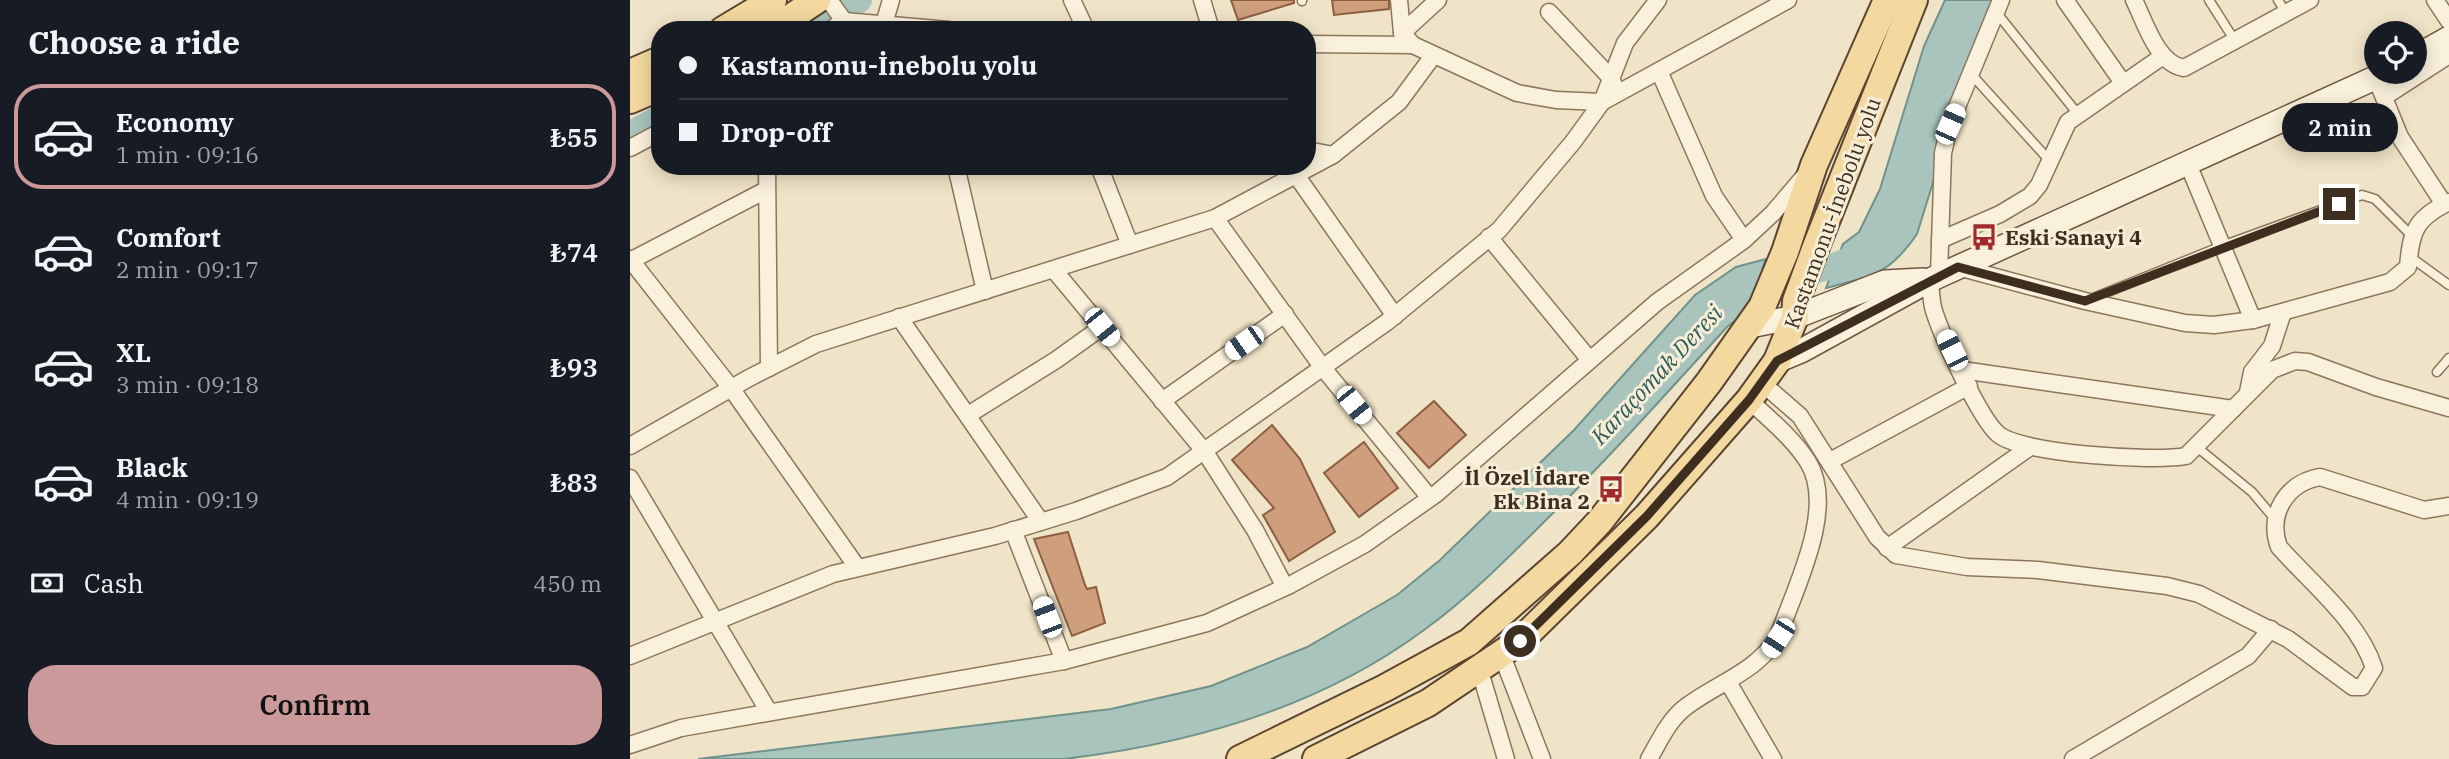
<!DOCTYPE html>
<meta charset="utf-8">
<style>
:root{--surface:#171b24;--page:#242831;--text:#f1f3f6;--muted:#9ea1a6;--line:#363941;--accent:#cc999b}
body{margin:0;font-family:"IBM Plex Serif",serif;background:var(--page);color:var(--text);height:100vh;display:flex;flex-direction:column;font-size:26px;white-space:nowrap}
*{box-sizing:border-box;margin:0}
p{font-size:23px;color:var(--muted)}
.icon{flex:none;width:38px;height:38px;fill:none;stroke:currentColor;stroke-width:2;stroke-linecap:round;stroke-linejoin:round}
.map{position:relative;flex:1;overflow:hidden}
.side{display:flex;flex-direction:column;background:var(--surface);width:630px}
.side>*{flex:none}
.guide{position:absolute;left:21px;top:21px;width:665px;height:154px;border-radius:28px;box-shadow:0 4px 18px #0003;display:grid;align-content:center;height:154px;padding:0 28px;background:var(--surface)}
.tools{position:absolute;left:1734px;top:21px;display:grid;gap:14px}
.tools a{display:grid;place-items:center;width:63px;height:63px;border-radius:50%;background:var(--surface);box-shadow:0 4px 18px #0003;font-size:35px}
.end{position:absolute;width:32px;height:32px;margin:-16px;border:9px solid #3d2e20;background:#fff;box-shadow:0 0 0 4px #fff}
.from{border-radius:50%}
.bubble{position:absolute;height:49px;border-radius:24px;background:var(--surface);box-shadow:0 4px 18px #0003;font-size:23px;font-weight:600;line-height:49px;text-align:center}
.car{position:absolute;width:21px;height:42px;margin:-21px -10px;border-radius:9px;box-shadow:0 0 5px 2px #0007;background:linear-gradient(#fff 24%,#345 0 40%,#fff 0 76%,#345 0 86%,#fff 0)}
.guide b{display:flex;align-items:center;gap:24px;height:66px;font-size:26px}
.guide b+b{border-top:2px solid var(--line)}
.guide i{width:18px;height:18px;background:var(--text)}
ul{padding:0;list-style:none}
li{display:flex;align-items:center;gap:21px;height:105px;margin:0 14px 10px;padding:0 14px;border:4px solid transparent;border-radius:28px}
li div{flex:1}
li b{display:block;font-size:26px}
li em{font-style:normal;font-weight:600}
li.active{border-color:var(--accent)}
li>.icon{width:63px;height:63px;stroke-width:1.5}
h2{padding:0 28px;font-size:32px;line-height:84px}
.pay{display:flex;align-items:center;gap:18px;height:77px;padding:0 28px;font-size:26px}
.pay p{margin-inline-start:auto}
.primary-button{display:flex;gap:14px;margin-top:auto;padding:14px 28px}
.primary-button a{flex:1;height:80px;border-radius:28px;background:var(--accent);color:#111;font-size:28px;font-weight:600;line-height:80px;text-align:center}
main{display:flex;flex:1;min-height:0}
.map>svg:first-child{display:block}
.water{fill:#a9c4bc;stroke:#6f938a;stroke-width:2}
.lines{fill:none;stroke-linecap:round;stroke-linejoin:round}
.river{stroke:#a9c4bc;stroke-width:26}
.building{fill:#cf9f7d;stroke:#8d5f41;stroke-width:2}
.lane-casing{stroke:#8d765c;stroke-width:11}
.street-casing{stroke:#8d765c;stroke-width:19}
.secondary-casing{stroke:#6f573f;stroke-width:26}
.primary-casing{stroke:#5b4430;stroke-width:30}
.lane{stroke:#faf1dc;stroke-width:8}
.street{stroke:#faf1dc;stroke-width:16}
.secondary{stroke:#faf1dc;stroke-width:23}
.primary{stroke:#f3d9a0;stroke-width:26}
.route{stroke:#3d2e20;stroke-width:9}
.labels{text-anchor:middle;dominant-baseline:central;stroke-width:6;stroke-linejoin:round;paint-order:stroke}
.street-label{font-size:21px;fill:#3d2e20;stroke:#f7eed8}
.poi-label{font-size:21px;font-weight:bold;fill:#3d2e20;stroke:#f7eed8;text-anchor:start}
.water-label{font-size:23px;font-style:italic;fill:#2f5d5a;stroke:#f7eed8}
</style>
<main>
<section class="side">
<h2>Choose a ride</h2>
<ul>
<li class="active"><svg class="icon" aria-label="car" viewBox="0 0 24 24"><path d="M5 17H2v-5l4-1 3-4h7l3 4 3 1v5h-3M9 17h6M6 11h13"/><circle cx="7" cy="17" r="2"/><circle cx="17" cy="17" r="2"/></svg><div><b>Economy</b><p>1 min · 09:16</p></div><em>₺55</em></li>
<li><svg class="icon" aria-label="car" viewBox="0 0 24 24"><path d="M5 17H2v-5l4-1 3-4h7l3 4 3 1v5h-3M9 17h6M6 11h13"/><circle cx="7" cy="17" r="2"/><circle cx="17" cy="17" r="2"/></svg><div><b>Comfort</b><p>2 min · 09:17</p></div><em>₺74</em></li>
<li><svg class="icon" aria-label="car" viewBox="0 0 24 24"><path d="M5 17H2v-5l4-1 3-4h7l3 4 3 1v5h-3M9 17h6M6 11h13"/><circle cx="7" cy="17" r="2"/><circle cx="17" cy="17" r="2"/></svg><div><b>XL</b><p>3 min · 09:18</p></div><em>₺93</em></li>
<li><svg class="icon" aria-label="car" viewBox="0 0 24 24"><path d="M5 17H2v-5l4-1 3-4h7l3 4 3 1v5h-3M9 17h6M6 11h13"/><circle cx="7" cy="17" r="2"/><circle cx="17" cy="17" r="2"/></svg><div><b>Black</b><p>4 min · 09:19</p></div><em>₺83</em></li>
</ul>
<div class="pay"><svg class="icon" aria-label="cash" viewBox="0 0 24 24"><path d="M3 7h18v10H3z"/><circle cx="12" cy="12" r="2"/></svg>Cash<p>450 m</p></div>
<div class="primary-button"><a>Confirm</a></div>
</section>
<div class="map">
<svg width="1819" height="759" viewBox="0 0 1819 759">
<rect width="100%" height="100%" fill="#f0e4c8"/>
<g class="water">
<path d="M1315,0H1369L1340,63L1287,234C1258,276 1243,275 1196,288L1213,244L1229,232L1250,189L1294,46Z"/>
<path d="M1136,259L1115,313L1097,327C1036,394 976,461 912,524C875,561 837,599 794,630C689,708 561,744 434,759H68L481,709L581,686L677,647L767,595L810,560L944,430L1065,295L1106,267Z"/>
</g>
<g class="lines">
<g class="river">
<path d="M182,30L229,0"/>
<path d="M0,134L30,118"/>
<path d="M1094,300L1126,284L1204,266L1236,253"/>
</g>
</g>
<g class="building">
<path d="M601,0H664V3L608,20Z"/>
<path d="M702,0H759V9L704,15Z"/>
<path d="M804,401L836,435L799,468L767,433Z"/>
<path d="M642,425L670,459L705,532L659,561L633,515L644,508L602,460Z"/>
<path d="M734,442L768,488L729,517L694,473Z"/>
<path d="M438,532L455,585L457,589L466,587L475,623L442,636L404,539Z"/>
</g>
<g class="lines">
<defs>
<g id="lane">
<path d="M672,0V1"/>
<path d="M1579,0L1605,41"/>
<path d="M1648,0L1656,13"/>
<path d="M1366,12L1447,113"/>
<path d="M1342,75L1419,160"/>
<path d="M1779,256L1819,285"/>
<path d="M1458,300L1592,246L1732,195L1745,199L1781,235"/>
<path d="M1807,372L1819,358"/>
<path d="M1568,448L1622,492L1644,518"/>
</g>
<g id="street">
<path d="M199,0L214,21"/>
<path d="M442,0L456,30"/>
<path d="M572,0L581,30"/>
<path d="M769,0L772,33L783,45"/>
<path d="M1435,0L1493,83"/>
<path d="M1504,0C1515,22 1527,64 1554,68L1680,0"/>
<path d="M1805,0L1819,21"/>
<path d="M919,12L979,76L984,85"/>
<path d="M254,24L261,0"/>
<path d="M200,30L214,21L319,30"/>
<path d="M772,33L808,0"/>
<path d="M677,44L783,45L887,93L926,100L972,102L1158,0"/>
<path d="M1029,71L1084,196L1114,240"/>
<path d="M1746,78L1770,137L1814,204"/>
<path d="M1754,97L1819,55"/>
<path d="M0,148L30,132"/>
<path d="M677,150L703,155"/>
<path d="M1558,164L1623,320"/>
<path d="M137,166L139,368"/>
<path d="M326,166L355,291"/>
<path d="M469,166L500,245"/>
<path d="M666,175L765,316"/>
<path d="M585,218L693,368L800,498"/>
<path d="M859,237L959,359"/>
<path d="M1310,240L1370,214L1400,196L1409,185L1438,122L1533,56"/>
<path d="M0,259L101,388L227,567"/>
<path d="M0,261L136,190"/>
<path d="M1328,267L1455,301L1555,323L1584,325L1623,320L1760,282L1778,267C1781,232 1785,218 1819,202"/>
<path d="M424,270L575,452L625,530L655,587"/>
<path d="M1309,275L1313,153L1320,124L1371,0"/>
<path d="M1300,280C1301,290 1301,302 1304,311C1312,336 1350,419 1368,434C1391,454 1525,462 1556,456L1642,370L1665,361L1678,362L1746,387L1819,408"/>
<path d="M269,317L411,522"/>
<path d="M1332,370L1603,409"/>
<path d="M1131,382L1170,416L1247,537L1266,555L1337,567L1408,570L1537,586L1569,594L1658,639L1723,687H1732L1744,668C1729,621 1681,583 1649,547C1637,515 1656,483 1690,477L1794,510L1819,506"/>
<path d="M1618,392L1622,372L1642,346L1653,312"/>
<path d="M532,401L655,314"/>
<path d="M338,415L426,360L472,327"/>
<path d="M0,446L119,378L186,344L585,218L703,155L769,102L803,56"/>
<path d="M1200,461L1339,386"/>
<path d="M0,478L139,712"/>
<path d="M383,530L434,661"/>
<path d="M1257,548L1400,447"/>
<path d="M871,653L912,759"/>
<path d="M0,656L203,574L365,536L446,511L537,477L757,322L869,230L943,142L972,102L995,43L1028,0"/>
<path d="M849,668L876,759"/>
<path d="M1098,682L1143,759"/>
<path d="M0,745L51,728L434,661L577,623L660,585L735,544L806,494L1027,302L1114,240L1143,213L1178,172"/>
<path d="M1019,759C1030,740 1039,719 1057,706C1089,682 1125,673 1148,637C1164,590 1207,509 1178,462C1163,438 1139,419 1119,400"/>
<path d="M1443,759L1618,656L1641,629"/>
</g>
<g id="secondary">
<path d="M1785,57L1819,38"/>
<path d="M1120,326L1165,317L1255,282L1293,280"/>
<path d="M1147,361L1171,351L1300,280L1758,72"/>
</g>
<g id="primary">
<path d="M93,30L143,0"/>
<path d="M142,30L187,0"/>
<path d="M0,73L30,60"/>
<path d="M0,100L30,87"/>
<path d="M610,759L755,688L839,642L940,553L970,521L1079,382L1132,307L1155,252L1184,165L1257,0"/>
<path d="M686,759L798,703L890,641L1017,516L1119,400L1147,361L1165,317L1166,301L1187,244L1284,0"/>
</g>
</defs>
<use href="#lane" class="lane-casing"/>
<use href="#street" class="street-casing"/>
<use href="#secondary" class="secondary-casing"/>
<use href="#primary" class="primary-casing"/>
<use href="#lane" class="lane"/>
<use href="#street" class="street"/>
<use href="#secondary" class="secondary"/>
<use href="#primary" class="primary"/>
</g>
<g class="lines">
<path class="route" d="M890,641L1017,516L1119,400L1147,361L1328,267L1455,301L1709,204"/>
</g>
<defs>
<symbol id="bus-bare" viewBox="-9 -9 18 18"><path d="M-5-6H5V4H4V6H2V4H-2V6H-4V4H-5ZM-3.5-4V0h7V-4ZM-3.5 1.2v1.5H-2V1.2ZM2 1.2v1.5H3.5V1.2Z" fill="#9e2a2b" stroke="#f7eed8" stroke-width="2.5" paint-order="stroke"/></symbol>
</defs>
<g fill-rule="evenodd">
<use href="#bus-bare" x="1335" y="218" width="38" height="38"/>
<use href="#bus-bare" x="962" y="470" width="38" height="38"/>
</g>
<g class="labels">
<g class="street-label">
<text transform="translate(1202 213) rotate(-70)">Kastamonu-İnebolu yolu</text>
</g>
<g class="poi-label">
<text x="1375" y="237">Eski Sanayi 4</text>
<text x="960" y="477" text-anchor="end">İl Özel İdare<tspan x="960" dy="24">Ek Bina 2</tspan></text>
</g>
<g class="water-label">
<text transform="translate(1026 374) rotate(-47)">Karaçomak Deresi</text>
</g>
</g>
</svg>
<div class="tools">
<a><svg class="icon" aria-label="locate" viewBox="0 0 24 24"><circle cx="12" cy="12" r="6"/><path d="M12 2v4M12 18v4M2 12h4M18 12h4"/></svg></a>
</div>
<i class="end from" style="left:890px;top:641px"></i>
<i class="end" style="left:1709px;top:204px"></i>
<div class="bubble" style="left:1652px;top:103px;width:116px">2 min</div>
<i class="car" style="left:1320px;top:124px;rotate:24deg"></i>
<i class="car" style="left:472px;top:327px;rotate:141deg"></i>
<i class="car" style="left:614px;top:343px;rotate:235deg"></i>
<i class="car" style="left:1322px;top:350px;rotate:334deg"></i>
<i class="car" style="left:724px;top:405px;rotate:141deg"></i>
<i class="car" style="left:417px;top:617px;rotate:339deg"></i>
<i class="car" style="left:1148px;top:638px;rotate:213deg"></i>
<div class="guide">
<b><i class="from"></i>Kastamonu-İnebolu yolu</b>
<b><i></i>Drop-off</b>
</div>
</div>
</main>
